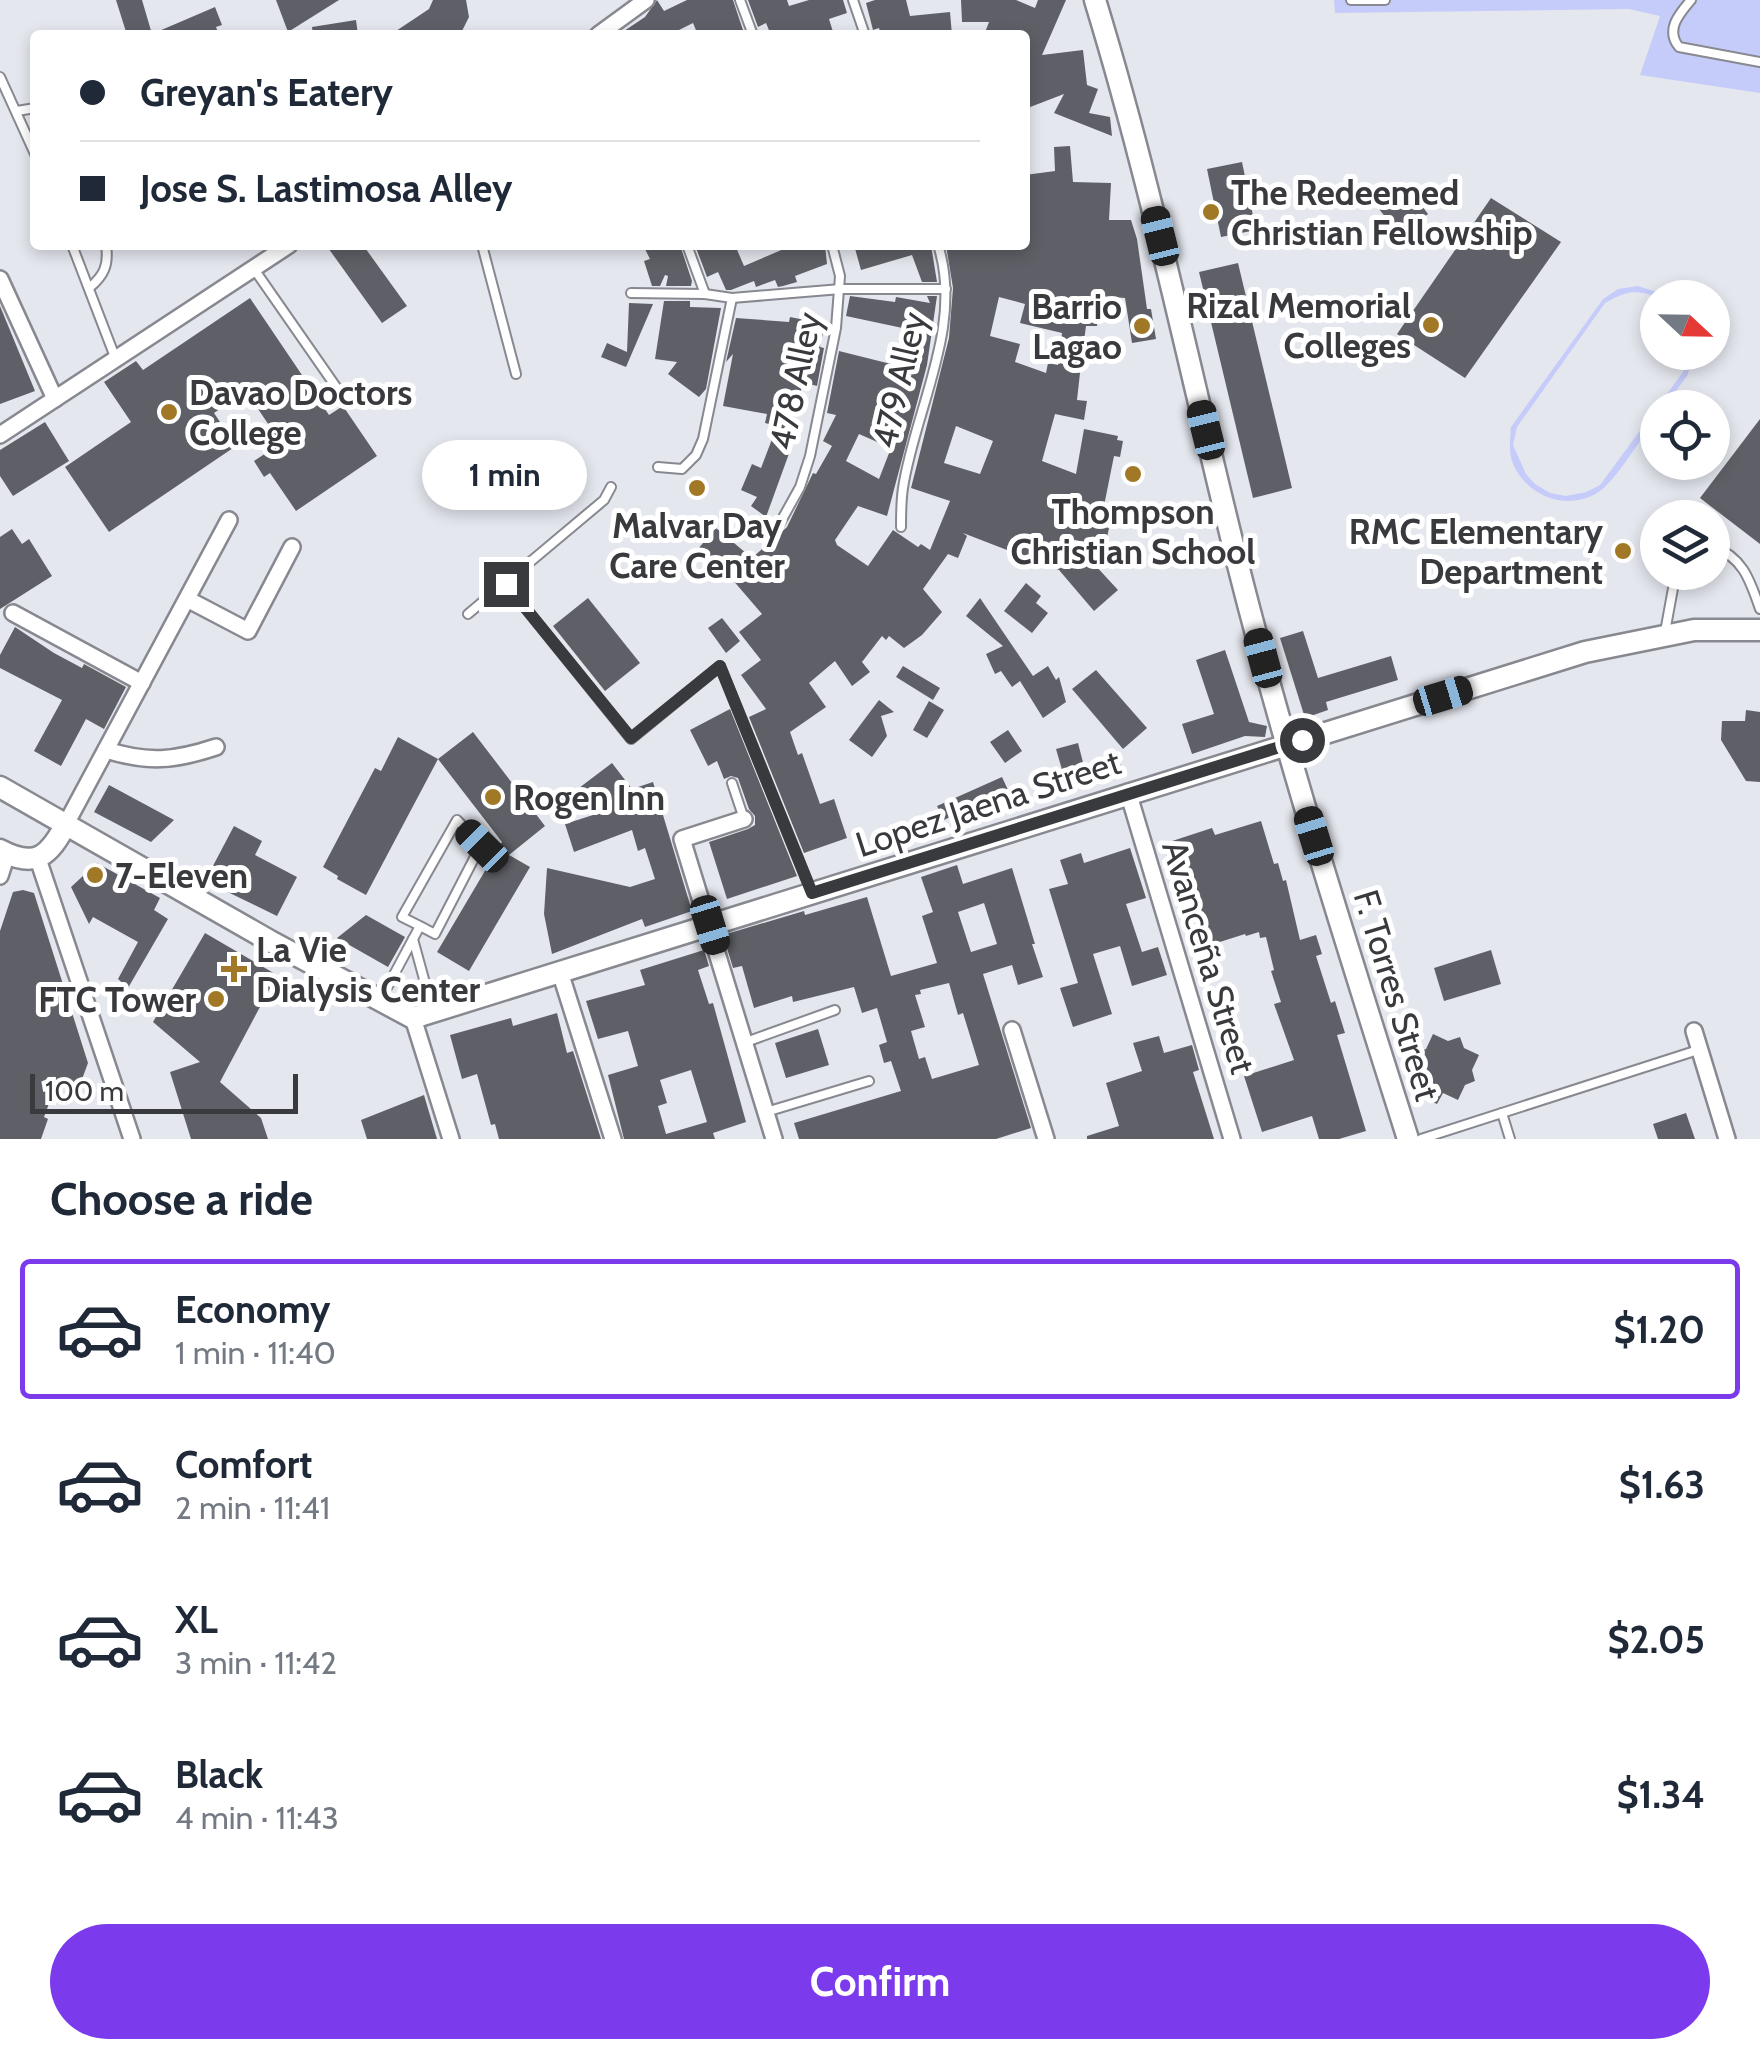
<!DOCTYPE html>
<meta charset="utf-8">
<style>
:root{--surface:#fff;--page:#f6f6f7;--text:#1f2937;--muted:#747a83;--line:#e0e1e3;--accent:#7c3aed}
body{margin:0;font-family:Cabin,sans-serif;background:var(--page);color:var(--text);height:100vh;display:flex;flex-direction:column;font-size:38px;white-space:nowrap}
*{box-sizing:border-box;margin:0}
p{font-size:32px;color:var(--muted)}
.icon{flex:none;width:55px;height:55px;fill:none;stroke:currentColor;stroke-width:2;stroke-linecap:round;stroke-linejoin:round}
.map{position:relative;height:1139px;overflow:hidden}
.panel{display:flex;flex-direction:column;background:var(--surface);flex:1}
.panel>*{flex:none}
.hud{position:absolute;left:30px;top:30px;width:1000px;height:220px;border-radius:10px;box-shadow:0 5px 15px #0003;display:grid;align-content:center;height:220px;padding:0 50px;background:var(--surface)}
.needle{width:65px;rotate:112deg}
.controls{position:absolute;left:1640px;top:280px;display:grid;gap:20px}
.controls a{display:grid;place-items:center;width:90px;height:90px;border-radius:50%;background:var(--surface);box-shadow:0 5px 15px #0003;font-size:50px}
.scale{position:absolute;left:30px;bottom:25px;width:268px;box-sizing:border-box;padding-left:10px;border:5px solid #393a3d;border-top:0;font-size:28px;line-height:35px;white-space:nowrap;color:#393a3d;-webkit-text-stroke:8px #fff;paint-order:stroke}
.end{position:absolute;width:45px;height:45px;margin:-22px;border:12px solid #393a3d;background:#fff;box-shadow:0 0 0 5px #fff}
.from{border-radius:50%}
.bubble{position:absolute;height:70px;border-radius:35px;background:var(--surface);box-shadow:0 5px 15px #0003;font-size:32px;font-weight:700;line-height:70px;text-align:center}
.car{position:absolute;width:30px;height:60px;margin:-30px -15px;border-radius:12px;box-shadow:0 0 8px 2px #0007;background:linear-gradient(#222 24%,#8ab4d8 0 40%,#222 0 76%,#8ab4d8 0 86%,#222 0)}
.hud b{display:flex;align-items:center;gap:35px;height:95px;font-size:38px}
.hud b+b{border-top:2px solid var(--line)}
.hud i{width:25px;height:25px;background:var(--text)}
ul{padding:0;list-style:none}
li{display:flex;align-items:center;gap:30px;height:140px;margin:0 20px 15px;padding:0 30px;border:5px solid transparent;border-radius:10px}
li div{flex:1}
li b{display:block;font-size:38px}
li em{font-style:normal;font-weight:700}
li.selected{border-color:var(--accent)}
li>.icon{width:90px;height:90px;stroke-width:1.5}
h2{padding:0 50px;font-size:45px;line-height:120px}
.button{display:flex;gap:20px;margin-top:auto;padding:20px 50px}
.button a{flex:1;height:115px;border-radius:60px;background:var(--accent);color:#fff;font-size:40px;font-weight:700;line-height:115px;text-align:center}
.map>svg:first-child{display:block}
.green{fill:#c6ccfa}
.building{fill:#5f6067;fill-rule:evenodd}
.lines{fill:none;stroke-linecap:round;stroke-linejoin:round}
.lane-casing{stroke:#878890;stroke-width:12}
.street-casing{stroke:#878890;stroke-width:20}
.secondary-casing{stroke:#878890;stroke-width:25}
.lane{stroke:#fff;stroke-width:8}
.street{stroke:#fff;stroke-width:15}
.secondary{stroke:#fff;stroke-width:20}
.route{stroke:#393a3d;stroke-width:12}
.poi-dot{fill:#a07826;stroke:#fff;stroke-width:4}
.labels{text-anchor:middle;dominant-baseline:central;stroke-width:10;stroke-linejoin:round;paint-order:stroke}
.poi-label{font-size:35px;font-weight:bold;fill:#393a3d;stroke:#fff;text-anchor:start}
.street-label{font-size:35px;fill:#393a3d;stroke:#fff}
</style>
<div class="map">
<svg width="1760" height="1139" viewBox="0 0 1760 1139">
<rect width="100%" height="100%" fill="#e5e7ef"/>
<g class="green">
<path d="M1334,0H1760V93L1640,75L1660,16L1629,9L1335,13Z"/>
<path d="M1638,286L1672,297C1639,297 1640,283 1605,303L1517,427L1513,445L1526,474L1535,484L1550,493L1566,496L1586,492L1600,485L1683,372L1691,353H1695L1687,376L1664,407L1658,408L1657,416C1644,434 1617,479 1600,491C1570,512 1529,498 1514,466C1508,454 1510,441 1511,427L1603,299L1618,289Z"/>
</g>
<g class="building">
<path d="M116,0H142L152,34L215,7L222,25L216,27L219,35H127Z"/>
<path d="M276,0H339L288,32Z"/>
<path d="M433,0H466L469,17L460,35H390L429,9Z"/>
<path d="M657,0L664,11L687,0H733L744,33L698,35L693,23L669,35H618L645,17Z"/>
<path d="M748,0H787L789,6L809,0H843L847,13L829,19L834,35H771L766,23L758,27Z"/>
<path d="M875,0H906L910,16L950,12L952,35H881L879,28L873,30L866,3Z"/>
<path d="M961,0H1016L1035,8L1038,0H1066L1042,55L1083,50L1087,85L1098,89L1089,113L1110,117L1112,136L1054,113L1064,94L1025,109V35H984L989,22H962Z"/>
<path d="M356,20L358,35H313L312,27Z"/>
<path d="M1070,146L1073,182L1111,183L1109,220H1131L1137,239L1147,309H1151L1156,339L1132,343L1125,298L1100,296L1097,326H1086L1081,364L1077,400L1087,401L1084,420L1055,414L1042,461L1076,474L1084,429L1118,436L1117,440L1123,441L1120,457L1114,456L1100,526L1109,528L1105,547L1071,539L1118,590L1094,611L1059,570L963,533L967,536L958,558L948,554L923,589L942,612L922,635L904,648L889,636L886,640L882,636L862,662L870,672L852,686L835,661L809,683L826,707L790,732L798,755L802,753L820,804L834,799L847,838L804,853L749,717L766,709L741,675L761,660L739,632L762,614L719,564L717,567L697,550L716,528L752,558L787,527L813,473L816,474L832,446L823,441L836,415L827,413L839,351L903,367L912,330L846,316L850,296L895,302L896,297L930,303L927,296H937L927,365L887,516L858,506L835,540L837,545L868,566L893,530L918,547L921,544L930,550L950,501L911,488L949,338L953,288L946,245H1025V175L1055,171L1054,147ZM999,297L1025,304L1020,323L1062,333L1058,365L1048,363L1046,373L1015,362L1020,344L990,336ZM956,426L993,441L980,474L944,463ZM859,434L891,448L879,479L846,461Z"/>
<path d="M1242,162L1256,230L1221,237L1207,169Z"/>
<path d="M1408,187L1428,214L1400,236L1379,209Z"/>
<path d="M1491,198L1561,242L1465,378L1397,334Z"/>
<path d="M326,245H363L407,306L382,323Z"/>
<path d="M643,245H680L692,281L691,286H666L668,276L665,275L660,286H652L644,261L650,259Z"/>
<path d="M695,245H735L744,266L786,248L825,245L827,264L795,276L797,282L783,286L778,287L775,280L756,287L754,281L731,290H726L718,272L707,277Z"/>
<path d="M854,245H931L937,282H922L912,255L861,270Z"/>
<path d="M1238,263L1292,488L1253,498L1199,272Z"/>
<path d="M250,298L329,415L343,406L377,456L296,511L270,473L264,477L254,461L281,443L246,391L214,413L236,446L109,532L65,467L131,422L104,382L136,361L143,370Z"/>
<path d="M664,301H690V307L721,308L706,389L699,397L668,374L677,362L655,359Z"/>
<path d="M629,303L653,304L626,367L601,357L607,343L627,352Z"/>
<path d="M0,306L35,391L0,404Z"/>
<path d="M790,317L825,324L820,347L824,348L817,386L803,382L790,435L795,437L766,517L751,506L757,497L741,490L752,464L761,468L777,426L765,423L767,414L723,406L733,354L726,362L736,318L789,322Z"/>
<path d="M1760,419V544L1700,498Z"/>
<path d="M45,422L69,461L13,496L0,476V450Z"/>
<path d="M12,529L22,544L29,539L52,576L0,609V537Z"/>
<path d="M1026,583L1041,596L1036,603L1048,613L1032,633L1004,611Z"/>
<path d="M588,598L640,663L605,691L553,626Z"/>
<path d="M980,598L1033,676L1048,666L1056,680L1059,677L1066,702L1043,718L1020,681L1012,687L1001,671L995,674L986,654L1003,646L966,616Z"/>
<path d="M722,618L740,641L726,653L708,628Z"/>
<path d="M15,627L54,653L82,668L84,664L126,687L104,729L86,719L61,766L34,751L62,700L0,668V655Z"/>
<path d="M1303,631L1318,678L1391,656L1398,680L1326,702L1328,710L1305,718L1280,638Z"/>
<path d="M1225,650L1249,722L1267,726L1265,737L1245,736L1192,754L1182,724L1214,714L1196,660Z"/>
<path d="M903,666L940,688L933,700L896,677Z"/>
<path d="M1096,670L1147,728L1123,749L1072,689Z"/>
<path d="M879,700L894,712L881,716L887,736L872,757L849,740Z"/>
<path d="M929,701L944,710L927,738L913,730Z"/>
<path d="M730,709L797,876L727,899L709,842L748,829L755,825V816L749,809L738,778L731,776L724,779L717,761L708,766L690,730Z"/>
<path d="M1746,710L1760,712V782L1746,781L1721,740L1722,721H1745Z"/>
<path d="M1008,730L1022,751L1005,763L990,742Z"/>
<path d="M473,732L545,826L509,855L530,867L469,971L437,952L502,842L438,759L366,895L337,879L338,876L323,867L375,768L381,771L398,737L438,759Z"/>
<path d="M1078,743L1086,774L1065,780L1056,749Z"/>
<path d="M1114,753L1123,769L1100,783L1090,767Z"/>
<path d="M612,763L632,789L653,782L692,911L645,927L642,919L552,954L544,914L547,868L630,887L655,879L645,848L638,851L632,830L574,852L565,824L593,815L575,791Z"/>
<path d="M1002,777L1015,805L961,828L956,814L944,820L937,806Z"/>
<path d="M109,785L174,820L151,842L94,812Z"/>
<path d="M1261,821L1274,864L1278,863L1283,881L1286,880L1300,940L1316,935L1322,954L1316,956L1331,1003L1335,1001L1345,1033L1337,1035L1366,1131L1339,1139H1319L1312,1116L1262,1132L1244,1076L1294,1060L1274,1004L1281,1002L1271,971L1274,970L1266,937L1260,938L1259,932L1246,936L1245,934L1204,947L1181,863L1170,866L1163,844L1212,828L1215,835Z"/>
<path d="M234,826L262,841L255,855L297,877L277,916L205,881Z"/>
<path d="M1130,848L1146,898L1126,904L1142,952L1158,947L1167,975L1132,986L1120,946L1093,954L1112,1014L1073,1027L1060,988L1078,983L1049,889L1068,884L1060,860L1081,853L1084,863Z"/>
<path d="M97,863L160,898L154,910L168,919L128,988L118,979L138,942L93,917L89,924L71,887Z"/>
<path d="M957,865L963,884L1012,868L1035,944H1032L1043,977L1018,985L1012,965L983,974L1031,1128L996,1139H799L794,1123L901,1091L891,1061L884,1063L879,1045L887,1042L877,1008L862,1013L854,987L793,1002L792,996L754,1008L742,966L733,968L723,935L804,911L805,915L867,897L891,976L937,963L922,916L933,912L921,877ZM984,903L997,944L971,952L958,912ZM949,983L958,1015L963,1013L979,1065L932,1079L925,1057L919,1059L911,1031L925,1027L915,995L921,994L920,990Z"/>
<path d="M23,890L34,893L88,1063L78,1090L57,1082L44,1117L48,1119L41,1139H0V931L13,892Z"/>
<path d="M366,915L405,937L388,967L337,938Z"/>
<path d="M205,933L277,975L220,1082L261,1118L268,1139H191L170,1072L200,1062L153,1022Z"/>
<path d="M704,950L709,966L698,970L709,1004L713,1003L746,1122L713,1133L715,1139H624L608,1075L638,1066L628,1031L598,1039L586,1001L645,985L640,970ZM691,1070L707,1122L666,1134L658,1106L667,1103L660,1080Z"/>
<path d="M1491,950L1501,984L1444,1001L1434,968Z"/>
<path d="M557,1013L567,1053L573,1051L601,1139H499L495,1124L491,1125L477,1074L462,1079L450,1035L511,1018L513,1026Z"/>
<path d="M818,1029L829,1065L786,1078L775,1043Z"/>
<path d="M1433,1034L1448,1041L1460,1037L1464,1048L1479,1055L1472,1070L1475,1081L1465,1085L1458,1100L1443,1093L1437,1104L1422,1097L1427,1086L1412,1079L1419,1064L1415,1053L1426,1049Z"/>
<path d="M1159,1036L1164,1053L1192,1045L1199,1070L1193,1072L1214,1139H1087V1136L1119,1126L1106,1083L1142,1071L1133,1043Z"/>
<path d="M424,1095L437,1139H367L361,1120Z"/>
<path d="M1686,1113L1695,1139H1658L1653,1124Z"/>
</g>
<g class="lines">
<defs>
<g id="lane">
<path d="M740,0L753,35"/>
<path d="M853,0L865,35"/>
<path d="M1351,0H1385"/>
<path d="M1691,0C1679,14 1665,30 1679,47L1760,62"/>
<path d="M0,77L35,154"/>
<path d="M17,111L35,108"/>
<path d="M72,245L115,357"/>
<path d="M482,245L516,374"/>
<path d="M687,245L705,294"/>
<path d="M254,269L341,394"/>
<path d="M89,288C104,276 109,265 106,245"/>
<path d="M631,293L705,294L732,298L841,289H946"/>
<path d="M658,467L682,469L696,455L703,439L732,298"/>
<path d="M780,523L800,487L810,456L836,328L840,276L832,245"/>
<path d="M901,527C901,514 901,501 903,488C915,409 964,326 938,245"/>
<path d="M1712,546C1743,557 1750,580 1760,609"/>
<path d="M506,584L631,739L720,666L812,893"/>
<path d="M468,614L604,500L611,487"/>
<path d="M1665,632L1676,572"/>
<path d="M732,783L744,819"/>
<path d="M420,926L435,934L481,845L457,820L402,917L420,926L413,939L433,1012"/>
<path d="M382,997L413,939"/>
<path d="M746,1042L835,1010"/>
<path d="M766,1112L869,1081"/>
<path d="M1502,1113L1510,1139"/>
<path d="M1421,1139L1698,1050"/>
</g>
<g id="street">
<path d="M598,35L646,0"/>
<path d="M0,279L55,399"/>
<path d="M0,435L289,245"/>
<path d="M187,599L248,631L292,547"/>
<path d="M13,613L142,683"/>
<path d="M106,750C148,763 174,761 216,747"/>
<path d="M1128,792L1232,1139"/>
<path d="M744,819L682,839L774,1139"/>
<path d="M66,824L229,520"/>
<path d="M38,859L132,1139"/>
<path d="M0,876L7,854"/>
<path d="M560,972L613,1139"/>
<path d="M413,1018L451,1139"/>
<path d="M1012,1030L1046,1139"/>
<path d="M1694,1031L1727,1139"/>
</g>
<g id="secondary">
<path d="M1095,0C1152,186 1191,377 1238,565C1287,759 1348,949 1408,1139"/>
<path d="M0,787L270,941L413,1018L1585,652L1694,630H1760"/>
<path d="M0,850C36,869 49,856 66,824"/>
</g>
</defs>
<use href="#lane" class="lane-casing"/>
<use href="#street" class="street-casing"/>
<use href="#secondary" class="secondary-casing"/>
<use href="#lane" class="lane"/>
<use href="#street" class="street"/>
<use href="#secondary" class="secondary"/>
</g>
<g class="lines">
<path class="route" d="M506,584L631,738L720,666L812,893L1302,740"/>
</g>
<g class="poi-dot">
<circle cx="1211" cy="212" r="10"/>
<circle cx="1431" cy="325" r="10"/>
<circle cx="1142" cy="326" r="10"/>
<circle cx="169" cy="412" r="10"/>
<circle cx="1133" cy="474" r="10"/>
<circle cx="697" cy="488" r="10"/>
<circle cx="1623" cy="551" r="10"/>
<circle cx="493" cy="797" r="10"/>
<circle cx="95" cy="875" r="10"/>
<path d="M229 954h10v10h10v10h-10v10h-10v-10h-10v-10h10z"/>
<circle cx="216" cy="999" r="10"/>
</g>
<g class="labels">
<g class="poi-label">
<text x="1231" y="192">The Redeemed<tspan x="1231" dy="40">Christian Fellowship</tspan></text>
<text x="1411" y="305" text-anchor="end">Rizal Memorial<tspan x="1411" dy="40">Colleges</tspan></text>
<text x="1122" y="306" text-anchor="end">Barrio<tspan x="1122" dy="40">Lagao</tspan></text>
<text x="189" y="392">Davao Doctors<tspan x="189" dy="40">College</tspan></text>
<text x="1133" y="511" text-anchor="middle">Thompson<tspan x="1133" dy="40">Christian School</tspan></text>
<text x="697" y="525" text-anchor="middle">Malvar Day<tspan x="697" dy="40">Care Center</tspan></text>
<text x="1603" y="531" text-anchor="end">RMC Elementary<tspan x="1603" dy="40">Department</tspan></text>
<text x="513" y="797">Rogen Inn</text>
<text x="115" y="875">7-Eleven</text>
<text x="256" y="949">La Vie<tspan x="256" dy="40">Dialysis Center</tspan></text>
<text x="196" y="999" text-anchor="end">FTC Tower</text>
</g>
<g class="street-label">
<text transform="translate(899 380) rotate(-77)">479 Alley</text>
<text transform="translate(795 381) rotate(-78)">478 Alley</text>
<text transform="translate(988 803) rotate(-18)">Lopez Jaena Street</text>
<text transform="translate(1209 957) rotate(73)">Avanceña Street</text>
<text transform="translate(1397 995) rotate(73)">F. Torres Street</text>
</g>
</g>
</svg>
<div class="controls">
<a><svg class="needle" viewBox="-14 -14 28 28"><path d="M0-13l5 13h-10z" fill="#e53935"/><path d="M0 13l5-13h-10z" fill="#747a83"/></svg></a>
<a><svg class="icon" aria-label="locate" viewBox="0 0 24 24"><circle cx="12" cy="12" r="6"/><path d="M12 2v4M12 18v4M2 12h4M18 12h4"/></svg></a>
<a><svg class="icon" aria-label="layers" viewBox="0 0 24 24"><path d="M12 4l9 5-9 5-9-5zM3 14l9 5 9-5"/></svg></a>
</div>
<div class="scale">100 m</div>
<i class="end from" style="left:1302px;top:740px"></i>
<i class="end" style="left:506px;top:584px"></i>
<div class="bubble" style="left:422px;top:440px;width:165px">1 min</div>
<i class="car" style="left:1160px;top:236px;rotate:346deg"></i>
<i class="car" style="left:1206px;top:430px;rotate:346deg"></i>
<i class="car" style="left:1263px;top:658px;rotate:345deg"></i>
<i class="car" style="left:1443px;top:696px;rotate:73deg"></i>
<i class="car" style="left:1314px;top:836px;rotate:343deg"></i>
<i class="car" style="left:482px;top:846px;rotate:315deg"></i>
<i class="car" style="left:710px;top:925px;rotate:163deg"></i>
<div class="hud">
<b><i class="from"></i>Greyan's Eatery</b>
<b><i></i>Jose S. Lastimosa Alley</b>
</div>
</div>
<section class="panel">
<h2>Choose a ride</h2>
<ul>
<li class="selected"><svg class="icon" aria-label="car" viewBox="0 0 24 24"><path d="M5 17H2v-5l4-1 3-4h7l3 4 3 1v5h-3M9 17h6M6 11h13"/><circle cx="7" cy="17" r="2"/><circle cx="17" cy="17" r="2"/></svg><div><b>Economy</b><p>1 min · 11:40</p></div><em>$1.20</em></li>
<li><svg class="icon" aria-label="car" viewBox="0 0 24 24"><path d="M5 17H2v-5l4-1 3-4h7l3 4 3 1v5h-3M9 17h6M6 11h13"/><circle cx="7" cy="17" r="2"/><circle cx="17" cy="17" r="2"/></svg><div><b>Comfort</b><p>2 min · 11:41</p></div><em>$1.63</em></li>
<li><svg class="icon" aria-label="car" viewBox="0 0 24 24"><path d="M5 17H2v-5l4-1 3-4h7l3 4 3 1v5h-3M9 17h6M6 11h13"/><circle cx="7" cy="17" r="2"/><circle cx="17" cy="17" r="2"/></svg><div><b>XL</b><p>3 min · 11:42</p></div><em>$2.05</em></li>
<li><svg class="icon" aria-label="car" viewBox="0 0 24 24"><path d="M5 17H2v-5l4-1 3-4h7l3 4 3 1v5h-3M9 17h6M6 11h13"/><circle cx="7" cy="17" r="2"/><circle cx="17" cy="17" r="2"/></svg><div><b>Black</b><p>4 min · 11:43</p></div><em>$1.34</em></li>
</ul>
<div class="button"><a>Confirm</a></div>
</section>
